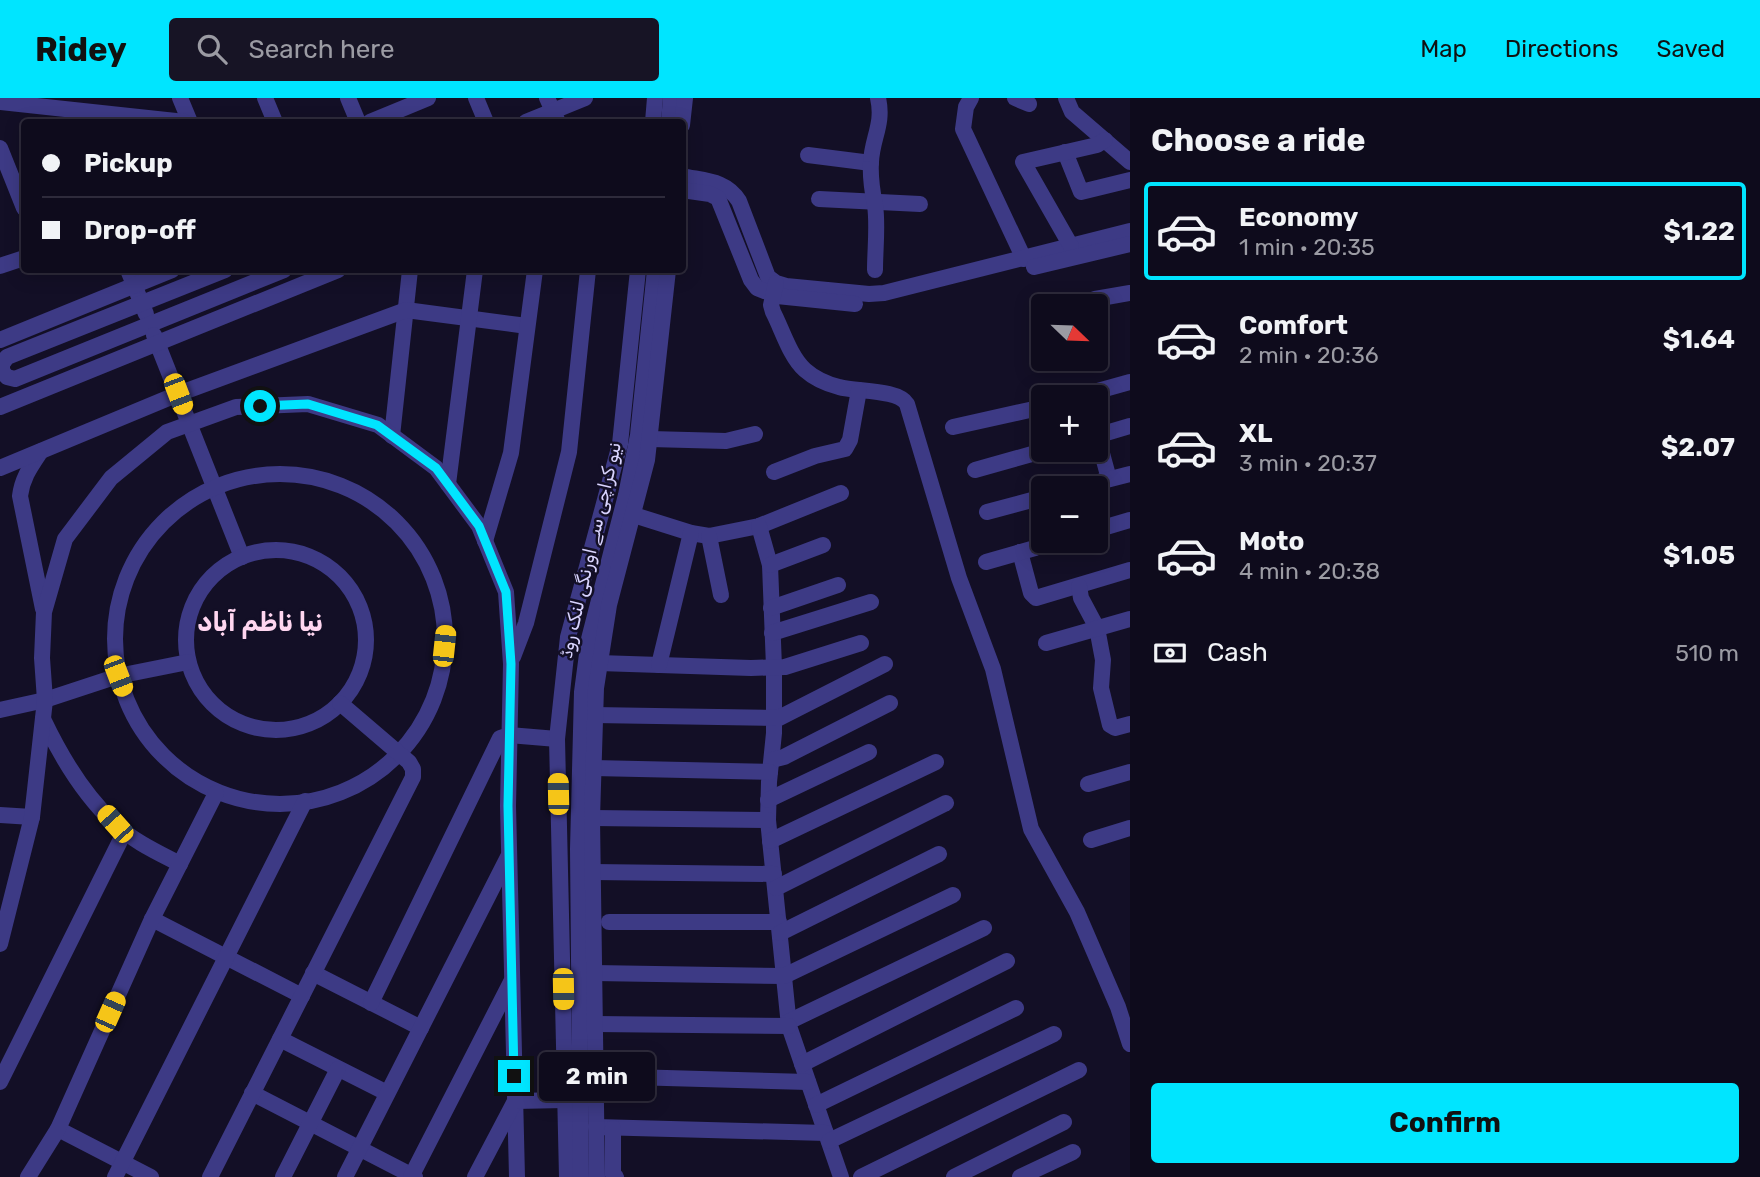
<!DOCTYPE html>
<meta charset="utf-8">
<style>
:root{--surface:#0e0b1c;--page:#171425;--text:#f1f3f6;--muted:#9b9ba3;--line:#2e2b3b;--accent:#00e5ff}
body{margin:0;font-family:Rubik,"Noto Naskh Arabic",sans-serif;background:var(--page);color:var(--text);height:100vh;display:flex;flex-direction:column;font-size:26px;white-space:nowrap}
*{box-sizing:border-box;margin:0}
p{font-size:23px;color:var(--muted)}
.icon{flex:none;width:38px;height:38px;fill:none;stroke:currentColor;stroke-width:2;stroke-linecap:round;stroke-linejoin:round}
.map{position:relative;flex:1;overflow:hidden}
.side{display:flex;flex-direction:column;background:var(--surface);width:630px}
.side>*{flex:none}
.guide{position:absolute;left:21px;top:21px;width:665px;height:154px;border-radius:7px;box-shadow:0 4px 18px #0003,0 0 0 2px var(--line);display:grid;align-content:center;height:154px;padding:0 21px;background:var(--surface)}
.needle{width:46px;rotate:113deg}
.fabs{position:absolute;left:1031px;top:196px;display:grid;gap:14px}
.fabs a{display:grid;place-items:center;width:77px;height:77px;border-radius:7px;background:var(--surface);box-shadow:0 4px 18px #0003,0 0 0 2px var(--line);font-size:35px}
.end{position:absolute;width:32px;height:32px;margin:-16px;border:9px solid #00e5ff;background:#111;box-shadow:0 0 0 4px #111}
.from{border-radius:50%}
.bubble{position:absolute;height:49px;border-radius:7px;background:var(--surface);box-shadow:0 4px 18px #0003,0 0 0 2px var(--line);font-size:23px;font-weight:700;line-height:49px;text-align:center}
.car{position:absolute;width:21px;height:42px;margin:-21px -10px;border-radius:9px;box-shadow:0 0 5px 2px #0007;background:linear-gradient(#f5c518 24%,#345 0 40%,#f5c518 0 76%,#345 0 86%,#f5c518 0)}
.guide b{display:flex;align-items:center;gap:24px;height:66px;font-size:26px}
.guide b+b{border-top:2px solid var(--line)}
.guide i{width:18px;height:18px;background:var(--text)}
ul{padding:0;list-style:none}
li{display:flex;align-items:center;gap:21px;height:98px;margin:0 14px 10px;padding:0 7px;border:4px solid transparent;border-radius:7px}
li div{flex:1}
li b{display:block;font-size:26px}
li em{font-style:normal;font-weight:700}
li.active{border-color:var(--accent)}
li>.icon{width:63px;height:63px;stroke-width:1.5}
h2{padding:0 21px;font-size:32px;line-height:84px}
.pay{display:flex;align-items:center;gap:18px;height:77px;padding:0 21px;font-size:26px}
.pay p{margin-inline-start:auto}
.action{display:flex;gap:14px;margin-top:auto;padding:14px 21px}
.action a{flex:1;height:80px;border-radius:7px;background:var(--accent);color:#111;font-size:28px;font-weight:700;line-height:80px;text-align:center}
header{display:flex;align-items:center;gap:42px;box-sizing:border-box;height:98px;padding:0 35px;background:var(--accent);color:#111}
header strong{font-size:33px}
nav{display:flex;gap:38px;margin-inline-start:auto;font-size:24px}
.search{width:490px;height:63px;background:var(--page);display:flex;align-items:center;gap:18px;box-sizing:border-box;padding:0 24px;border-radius:7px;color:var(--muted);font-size:26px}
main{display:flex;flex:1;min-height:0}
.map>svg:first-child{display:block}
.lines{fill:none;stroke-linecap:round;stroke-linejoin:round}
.minor{stroke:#3d3a85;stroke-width:16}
.route{stroke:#00e5ff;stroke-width:9}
.labels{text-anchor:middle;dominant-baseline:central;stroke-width:5;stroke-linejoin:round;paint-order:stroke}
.street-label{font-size:19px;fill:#d9d4ff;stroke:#130f26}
.district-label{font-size:26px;font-weight:bold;fill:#ffd6f0;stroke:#130f26}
</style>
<header>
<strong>Ridey</strong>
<div class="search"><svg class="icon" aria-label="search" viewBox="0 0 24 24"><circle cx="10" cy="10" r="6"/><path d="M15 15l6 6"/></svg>Search here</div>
<nav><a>Map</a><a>Directions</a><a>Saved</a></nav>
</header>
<main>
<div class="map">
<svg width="1130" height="1079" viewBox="0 0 1130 1079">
<rect width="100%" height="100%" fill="#130f26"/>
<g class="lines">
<g class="minor">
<path d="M180,0L190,24"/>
<path d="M265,0L275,24"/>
<path d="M348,0L358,24"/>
<path d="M476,0L486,24"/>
<path d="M547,0L558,24"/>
<path d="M971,0L966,9L963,31L1024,161"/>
<path d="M1015,0L1029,6"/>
<path d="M1066,0L1072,14L1130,64"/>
<path d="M0,4L185,24"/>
<path d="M370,24L428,0"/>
<path d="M526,24L585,0"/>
<path d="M653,24L655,0"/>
<path d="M669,24L671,0"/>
<path d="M682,27L685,0"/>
<path d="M0,50L24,110"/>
<path d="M1065,54L1081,94L1130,82"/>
<path d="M808,57L871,65"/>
<path d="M682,78C705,83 726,82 739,103L768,179L776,185L786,188L869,196L884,195L1130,133"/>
<path d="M682,92L710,96L718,100L751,182L757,190L777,198L855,206"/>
<path d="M819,101L920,106"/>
<path d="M1071,148L1023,64L1097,47L1105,42"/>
<path d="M0,168L24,160"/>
<path d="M1034,169L1130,146"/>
<path d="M128,172L146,216"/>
<path d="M225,172L7,259L2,266V273L7,279L15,281L284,172"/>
<path d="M875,172C875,151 878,127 875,107C872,92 870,78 871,64C872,40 884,26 878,0"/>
<path d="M776,185L771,207L773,214C782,231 790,259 805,272C814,280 827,286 839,289C856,294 898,291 907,306L959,480L993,571L1031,731L1077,814L1118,909L1130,946"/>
<path d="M1095,201L1130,195"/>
<path d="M154,237L242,459"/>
<path d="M0,242L172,172"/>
<path d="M1076,299L1130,284"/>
<path d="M0,309L338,172"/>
<path d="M953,329L1043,309"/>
<path d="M1097,337L1109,381"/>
<path d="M392,338L410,172"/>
<path d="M1096,338L1130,328"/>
<path d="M650,341L726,343L755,336"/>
<path d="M41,353C31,368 22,380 20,398L43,511"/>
<path d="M0,370L178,296L406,212L527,228"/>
<path d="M975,372L1046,352"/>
<path d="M774,374L815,358L845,351L850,342L859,292"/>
<circle cx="280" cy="541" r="165"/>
<path d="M448,386L475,172"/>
<path d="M1075,390L1130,376"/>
<path d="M987,414L1043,399"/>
<path d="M634,417L691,435L709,438L759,428L841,395"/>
<path d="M759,428L770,467L774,569V635L769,684L768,722L789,928L841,1079"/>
<path d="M1096,432L1130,422"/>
<path d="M709,438L721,497"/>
<path d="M485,443L511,355L535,172"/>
<circle cx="276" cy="542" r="90"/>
<path d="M1020,454L1031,495L1036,500L1130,472"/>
<path d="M986,464L1035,450L1045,443"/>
<path d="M770,467L823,447"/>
<path d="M1079,488L1081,500L1097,530L1103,562L1101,590L1110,627L1115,630L1130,626"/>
<path d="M771,510L838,487"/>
<path d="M772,535L871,504"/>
<path d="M1046,545L1130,521"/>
<path d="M513,559L526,525L569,354L588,172"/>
<path d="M599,565L751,570L785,569L861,545"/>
<path d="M659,567L691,435"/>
<path d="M0,612L45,602L118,578L188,564"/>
<path d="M594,617L779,620L885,566"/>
<path d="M43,621C61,659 83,696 114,725C133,743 157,754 180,766"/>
<path d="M772,662L784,659L890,605"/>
<path d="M593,670L770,674"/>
<path d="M1088,686L1130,674"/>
<path d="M768,702L869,654"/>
<path d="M0,717L32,719"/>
<path d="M592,720L768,722"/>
<path d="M1091,742L1130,730"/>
<path d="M770,743L936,664"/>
<path d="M592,774L774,776"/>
<path d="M776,790L946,705"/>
<path d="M152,821L302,898"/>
<path d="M609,824H779"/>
<path d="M780,835L939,756"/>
<path d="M0,846L32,719L45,602L42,560L44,514L65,441L111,380L167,334L236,309L308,306L378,327L436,370L479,428L506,494L511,566L508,708L517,1079"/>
<path d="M313,875L421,930"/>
<path d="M594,875L784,878L953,797"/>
<path d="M371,905L500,640L509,637L557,641"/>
<path d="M788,924L984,830"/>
<path d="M595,926L789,928"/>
<path d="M280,941L387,995"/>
<path d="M802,966L1007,863"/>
<path d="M595,978L808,984"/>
<path d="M0,984L125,733"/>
<path d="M252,995L415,1079"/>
<path d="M816,1007L1016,910"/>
<path d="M596,1029L826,1035"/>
<path d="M613,1030V1077L616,1079"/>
<path d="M58,1031L151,1079"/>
<path d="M829,1043L1054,936"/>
<path d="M28,1079L58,1031L152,821L216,695"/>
<path d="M115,1079L305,703"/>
<path d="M210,1079L413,679V671L409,664L340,605"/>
<path d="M283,1079L338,971"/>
<path d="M345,1079L508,759"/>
<path d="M411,1079L511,884"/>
<path d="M475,1079L515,1003L565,1002"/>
<path d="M567,1079L557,641L568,539L620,346L638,172"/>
<path d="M581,1079L578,751L582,594L589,541L626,397L638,337L655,172"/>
<path d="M597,1079L592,720L596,590L609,507L647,362L668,172"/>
<path d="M861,1079L1079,972"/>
<path d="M954,1079L1064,1024"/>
<path d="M1020,1079L1073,1054"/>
</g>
</g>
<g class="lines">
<path class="route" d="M260,308L308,306L377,327L436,370L479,428L506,494L511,566L508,708L514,978"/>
</g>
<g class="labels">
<g class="street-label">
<text transform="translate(590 452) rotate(-77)">نیو کراچی سے اورنگی لنک روڈ</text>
</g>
<g class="district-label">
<text x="260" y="524">نیا ناظم آباد</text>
</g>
</g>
</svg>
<div class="fabs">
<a><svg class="needle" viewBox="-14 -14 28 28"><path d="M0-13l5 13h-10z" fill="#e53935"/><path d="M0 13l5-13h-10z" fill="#9b9ba3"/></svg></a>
<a>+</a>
<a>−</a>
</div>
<i class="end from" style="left:260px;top:308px"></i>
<i class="end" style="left:514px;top:978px"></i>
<div class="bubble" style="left:539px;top:954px;width:116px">2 min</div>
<i class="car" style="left:178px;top:296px;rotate:159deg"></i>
<i class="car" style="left:444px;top:548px;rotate:6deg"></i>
<i class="car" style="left:118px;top:578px;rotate:159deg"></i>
<i class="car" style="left:558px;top:696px;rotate:359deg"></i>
<i class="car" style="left:115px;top:726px;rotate:318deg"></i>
<i class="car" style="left:563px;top:891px;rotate:179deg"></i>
<i class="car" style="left:110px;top:914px;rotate:24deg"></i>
<div class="guide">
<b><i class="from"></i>Pickup</b>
<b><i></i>Drop-off</b>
</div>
</div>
<section class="side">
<h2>Choose a ride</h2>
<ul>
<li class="active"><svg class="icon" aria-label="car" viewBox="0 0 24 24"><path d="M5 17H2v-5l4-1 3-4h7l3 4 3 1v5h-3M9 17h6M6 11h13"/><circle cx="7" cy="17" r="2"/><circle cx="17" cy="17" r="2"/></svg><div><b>Economy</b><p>1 min · 20:35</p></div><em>$1.22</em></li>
<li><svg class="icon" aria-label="car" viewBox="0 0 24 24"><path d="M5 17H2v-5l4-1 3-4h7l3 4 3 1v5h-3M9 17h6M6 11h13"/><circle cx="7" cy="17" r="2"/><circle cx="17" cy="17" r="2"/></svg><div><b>Comfort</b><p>2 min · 20:36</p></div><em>$1.64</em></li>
<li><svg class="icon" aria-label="car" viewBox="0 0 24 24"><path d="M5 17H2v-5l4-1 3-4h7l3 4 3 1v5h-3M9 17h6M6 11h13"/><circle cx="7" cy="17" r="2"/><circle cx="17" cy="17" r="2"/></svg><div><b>XL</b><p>3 min · 20:37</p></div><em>$2.07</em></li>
<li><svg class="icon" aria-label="car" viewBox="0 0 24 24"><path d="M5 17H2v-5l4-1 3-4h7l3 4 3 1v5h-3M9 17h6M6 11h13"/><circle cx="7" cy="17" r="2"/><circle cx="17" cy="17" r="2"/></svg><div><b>Moto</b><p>4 min · 20:38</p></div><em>$1.05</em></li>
</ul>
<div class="pay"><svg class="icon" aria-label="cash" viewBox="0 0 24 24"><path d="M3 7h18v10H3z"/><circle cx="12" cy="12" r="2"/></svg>Cash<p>510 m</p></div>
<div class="action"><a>Confirm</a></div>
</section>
</main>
